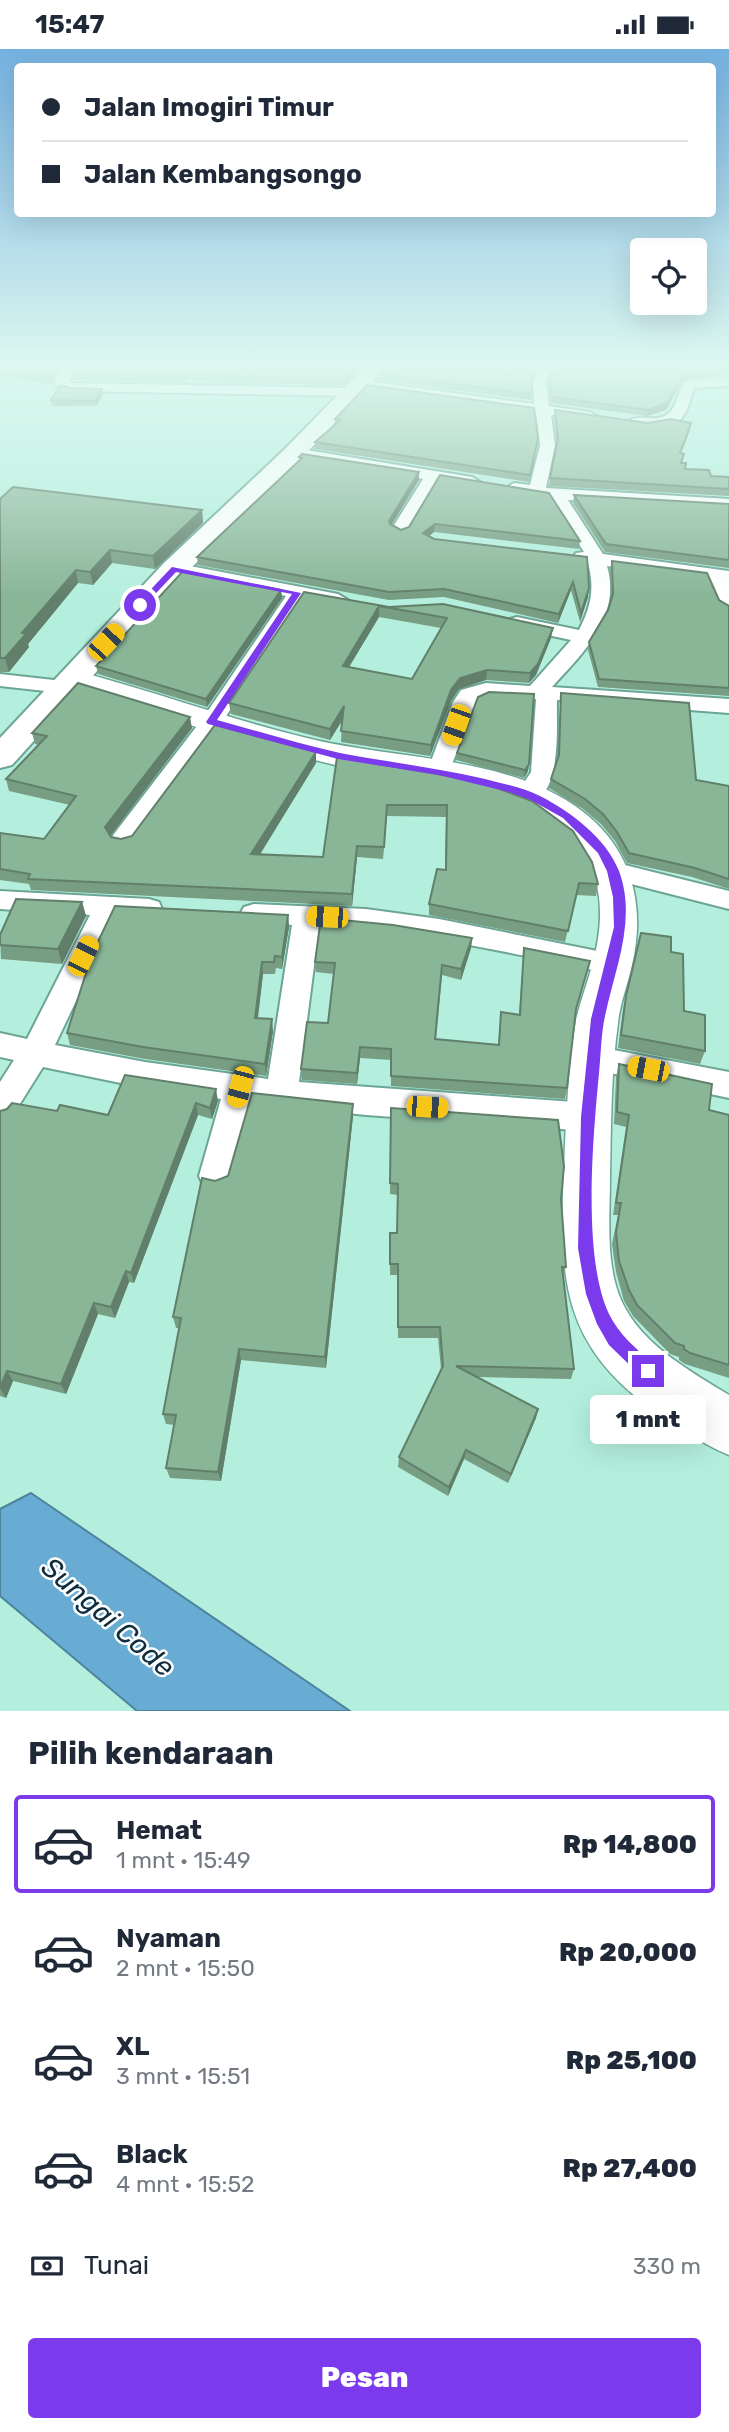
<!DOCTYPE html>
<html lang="id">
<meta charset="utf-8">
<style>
:root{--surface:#fff;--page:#f6f6f7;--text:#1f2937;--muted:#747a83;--line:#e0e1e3;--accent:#7c3aed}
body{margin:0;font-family:Rubik,sans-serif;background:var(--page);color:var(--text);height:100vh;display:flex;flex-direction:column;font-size:26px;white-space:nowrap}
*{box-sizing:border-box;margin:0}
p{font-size:23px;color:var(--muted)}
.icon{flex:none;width:38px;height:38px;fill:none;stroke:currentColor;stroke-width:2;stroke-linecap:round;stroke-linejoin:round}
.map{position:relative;height:1662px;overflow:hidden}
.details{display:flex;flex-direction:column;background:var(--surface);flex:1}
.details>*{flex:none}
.guide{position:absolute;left:14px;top:14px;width:702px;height:154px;border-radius:7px;box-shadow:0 7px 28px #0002;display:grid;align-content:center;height:154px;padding:0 28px;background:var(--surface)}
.fabs{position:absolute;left:630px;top:189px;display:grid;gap:14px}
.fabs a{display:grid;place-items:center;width:77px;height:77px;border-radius:7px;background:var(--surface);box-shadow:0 7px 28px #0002;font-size:35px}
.end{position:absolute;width:32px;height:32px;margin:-16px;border:9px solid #7c3aed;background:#fff;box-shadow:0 0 0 4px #fff}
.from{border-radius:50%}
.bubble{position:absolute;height:49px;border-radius:7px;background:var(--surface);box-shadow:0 7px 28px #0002;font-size:23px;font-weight:800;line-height:49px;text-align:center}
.car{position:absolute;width:21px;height:42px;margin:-21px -10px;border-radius:9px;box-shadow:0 0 5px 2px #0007;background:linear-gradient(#f5c518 24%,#345 0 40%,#f5c518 0 76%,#345 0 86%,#f5c518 0)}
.guide b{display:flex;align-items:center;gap:24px;height:66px;font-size:26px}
.guide b+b{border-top:2px solid var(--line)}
.guide i{width:18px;height:18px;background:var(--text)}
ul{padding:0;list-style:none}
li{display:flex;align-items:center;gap:21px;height:98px;margin:0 14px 10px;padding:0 14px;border:4px solid transparent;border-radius:7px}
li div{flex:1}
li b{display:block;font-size:26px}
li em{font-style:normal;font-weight:800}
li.current{border-color:var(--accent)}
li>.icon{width:63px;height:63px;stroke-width:1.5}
h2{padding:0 28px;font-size:32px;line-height:84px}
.pay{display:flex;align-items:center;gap:18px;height:77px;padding:0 28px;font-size:26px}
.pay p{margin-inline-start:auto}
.primary-button{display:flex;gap:14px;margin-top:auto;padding:14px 28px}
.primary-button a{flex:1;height:80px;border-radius:7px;background:var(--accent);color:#fff;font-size:28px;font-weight:800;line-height:80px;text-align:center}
.status{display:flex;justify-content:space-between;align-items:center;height:49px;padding:0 35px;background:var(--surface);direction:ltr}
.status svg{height:19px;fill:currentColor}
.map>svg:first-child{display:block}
.water{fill:#69acd3;stroke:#4d849d;stroke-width:2}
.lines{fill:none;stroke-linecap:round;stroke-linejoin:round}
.street-casing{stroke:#6ca595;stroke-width:4}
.secondary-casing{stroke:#6ca595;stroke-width:3}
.primary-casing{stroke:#6ca595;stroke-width:4}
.street{fill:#fff;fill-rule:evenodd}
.secondary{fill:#fff;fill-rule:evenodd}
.primary{fill:#fff;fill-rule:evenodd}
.wall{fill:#779d83;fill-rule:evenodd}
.shaded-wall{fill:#617f6a}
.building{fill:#8ab698;stroke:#617f6a;stroke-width:2;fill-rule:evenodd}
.route{fill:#7c3aed}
.labels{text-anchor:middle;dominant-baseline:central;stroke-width:5;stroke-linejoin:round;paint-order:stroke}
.near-water-label{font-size:28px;font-style:italic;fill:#0e2d3e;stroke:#fff}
</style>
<div class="status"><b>15:47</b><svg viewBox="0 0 49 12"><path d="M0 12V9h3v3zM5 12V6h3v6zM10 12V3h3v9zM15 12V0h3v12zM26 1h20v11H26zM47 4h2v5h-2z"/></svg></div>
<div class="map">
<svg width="729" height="1662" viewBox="0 0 729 1662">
<rect width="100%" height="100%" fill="#b4efde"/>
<path class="water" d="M31,1444L350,1662H137L0,1547V1460Z"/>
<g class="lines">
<defs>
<g id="street">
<path d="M69,316H83L69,332L71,334L352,339L359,343L352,347L71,342L55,336V331Z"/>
<path d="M542,316H556L546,333L549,357L590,363L597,367L590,371L551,366L555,396L546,439L729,450V460L568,451L603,505L729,522V564L719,558L708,531L607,517C622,567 583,604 552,638L729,650V664L557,651C556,677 564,763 519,751L516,746L531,723L536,650L488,647L477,651L447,728L439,730L431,728L427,723L453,653L461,641L486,634L530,637L571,591L510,578L507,574L510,570L517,568L579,581C591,558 595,539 588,514L576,512L573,508L576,504L584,503L550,449L514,444L506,439L514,434L530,436L540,396L536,364L359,339L352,335L359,331L534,355L533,333Z"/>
<path d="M729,329V337L694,339C690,350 689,361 681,370C669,381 639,383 628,373C639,363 658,376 670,363C678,355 678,341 685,332Z"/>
<path d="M294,399L472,428L480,433L472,438L437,432L406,485L400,486L391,481L423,430L288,407L286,404Z"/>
<path d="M174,514L338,545L348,551L338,557L303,550L219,678L132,797L123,799L114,797L110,791L114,785L203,669L286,547L167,524L165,520Z"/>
<path d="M0,625L63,632L71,633L74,638L71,643L63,644L0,637Z"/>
<path d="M613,813L729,842V860L604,828L600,822L604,816Z"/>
<path d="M0,842L149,850L159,853L162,860L159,867L149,870L116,868L55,996L145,1013L268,1030L292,876L244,872L240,865L244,858L254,855L366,860L439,870L622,907L626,914L622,921L612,925C515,905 418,882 319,878L299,1033L588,1054L599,1058L604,1068L599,1078L588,1082L366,1066L252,1054L233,1127L228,1138L216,1142L204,1138L199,1127L221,1050L145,1039L43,1018L11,1069L0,1072V1033L14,1011L0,1008V984L27,990L90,866L0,860Z"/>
<path d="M593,997L729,1023V1049L582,1018L578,1009L582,1000Z"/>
</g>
<path id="secondary" d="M72,621C151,641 228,670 307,689C394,711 509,706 582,762C632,800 646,856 632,916C628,935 620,954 618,974C611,1025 611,1077 610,1129C610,1168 605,1217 622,1253C642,1296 690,1322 729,1346V1406C704,1396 682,1380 659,1365C561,1298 559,1230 564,1120C566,1070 568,1020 576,971C580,953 587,935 592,917C607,863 604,813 557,777C493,727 406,733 331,715C240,693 151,664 61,636L57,630L61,624Z"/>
<path id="primary" d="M367,316H388L302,409L184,526L12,716L0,719V689L164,514L286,399Z"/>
</defs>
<use href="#street" class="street-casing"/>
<use href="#secondary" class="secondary-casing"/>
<use href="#primary" class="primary-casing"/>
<use href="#street" class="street"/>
<use href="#secondary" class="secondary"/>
<use href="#primary" class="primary"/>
</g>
<g class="wall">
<path d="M0,316H66L53,329L52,335L0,327Z"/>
<path d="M80,316H364L344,336L234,334L187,330L183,333L73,331L72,325Z"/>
<path d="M386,316H539L531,330V351L378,331V325Z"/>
<path d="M729,316V325L683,331L666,361L647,367L551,354L549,334V328Z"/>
<path d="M70,339L103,345L96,357H52L51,351Z"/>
<path d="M555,361L690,381L681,404L682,414L685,420L711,427L729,428V447L549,437L557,395L554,368Z"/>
<path d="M335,370L538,389L529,433L315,400V393L335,376Z"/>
<path d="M299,408L419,423V431L391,476L401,481L409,478L440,426L580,492L579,500L434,483L429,487L434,490L587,508L588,548L580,573L571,541L558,574L444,548L389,551L198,516L197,508L299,412Z"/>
<path d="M574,446L729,455V519L605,503L573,454Z"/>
<path d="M0,450L202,461L203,474L155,520L112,514L93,536L78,534L28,595L29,598L9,623H0Z"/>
<path d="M612,512L719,551L729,557V647L598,638L588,601L589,593L608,561L611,550L610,520Z"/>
<path d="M281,541L282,549L207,658L98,625L96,617Z"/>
<path d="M304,543L551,589L536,626L529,634L486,631L459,640L451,652L430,707L341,693L342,672L330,691L231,665L229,654ZM379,568L441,579L412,630L349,618Z"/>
<path d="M561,644L696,731L729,737V840L692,828L627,814L615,792L601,775L583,760L549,739L551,730L557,710Z"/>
<path d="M192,679L110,787L111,788L121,790L132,787L316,703V714L259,806L323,808L337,708L478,732L598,835L596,847L576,846L565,893L429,866V855L445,821L446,768L387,767L383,810L357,808L352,857L31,841L29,835L0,831V784L44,790L70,756L9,742L6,730L39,696L35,695L32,684Z"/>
<path d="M457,704L529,715L528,722L524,729L456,711Z"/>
<path d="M82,853L86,867L62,915L1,910L0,886Z"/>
<path d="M288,866L289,878L282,920L276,919L275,925H263L258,970L273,982L266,1027L145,1010L70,996L67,984Z"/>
<path d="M641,884L671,903L684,962L705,1002L700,1015L618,999L623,960Z"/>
<path d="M472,889L471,899L461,931L442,926L436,990L498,996L501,963L519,965L524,899L590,912L575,965L567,1039L565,1050L391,1037V1011L360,1009L357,1035L302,1031L301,1020L328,974L334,925L316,923L315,913Z"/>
<path d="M619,1015L709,1061L729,1066V1329L685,1315L679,1311V1308L670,1305L633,1267L624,1252L616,1223L612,1195L618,1166H613L626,1078L614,1075L616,1028Z"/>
<path d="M218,1052L212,1070L198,1066L134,1234L129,1233L115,1269L98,1265L66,1345L13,1332L6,1349L0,1347V1062H57L108,1066Z"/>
<path d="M353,1055V1067L326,1319L241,1311L221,1432L170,1429L166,1419L175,1376L166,1375L163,1365L179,1279H176L173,1268L215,1132L228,1127Z"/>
<path d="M391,1059L561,1150L566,1218L563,1228L574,1320L571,1330L476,1328L536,1369L508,1434L464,1410L448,1447L398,1418L399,1408L441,1320L438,1289H398L397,1226H390V1184H397L398,1146L390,1145Z"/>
</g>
<g class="shaded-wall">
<path d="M59,316H66L53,329L52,335L51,329L52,323Z"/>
<path d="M358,316H364L344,336V330Z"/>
<path d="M537,316H539L531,332V326Z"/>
<path d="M726,319L725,325L683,331L666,361L647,367L648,361L684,325Z"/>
<path d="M186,324L187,330L183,333V327Z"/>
<path d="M102,340L103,345L96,357L95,352Z"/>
<path d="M691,374L690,381L678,412L680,404Z"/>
<path d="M419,423V431L389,480V472Z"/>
<path d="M202,461L203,474L155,520L153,507Z"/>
<path d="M435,475L434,483L423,492V484Z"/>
<path d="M110,501L112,514L93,536L90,523Z"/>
<path d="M76,521L78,534L28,595L29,598L9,623L5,609L22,584Z"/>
<path d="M573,533L571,541L558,574L559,565Z"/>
<path d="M589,539L588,548L580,573L581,564Z"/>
<path d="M281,541L282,549L207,658L206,650Z"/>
<path d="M379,557V568L343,628V617Z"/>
<path d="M553,579L551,589L536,626L529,634L530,624Z"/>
<path d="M487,621L486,631L459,640L451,652L430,707L431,696L451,641L460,629Z"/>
<path d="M344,657V668L330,691V680Z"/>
<path d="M190,668L192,679L108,790L105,778Z"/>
<path d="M316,703V714L253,817L251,805Z"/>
<path d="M529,715L528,722L524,729L525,721Z"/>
<path d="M357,797V808L352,857V845Z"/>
<path d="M82,853L86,867L62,915L58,900Z"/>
<path d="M288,866L289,878L282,920V908Z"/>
<path d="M472,889L471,899L461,931V920Z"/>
<path d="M262,913L263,925L256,982L255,969Z"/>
<path d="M272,970L273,982L266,1027L265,1015Z"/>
<path d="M360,998V1009L357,1035V1024Z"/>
<path d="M216,1040L218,1052L212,1070L210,1059Z"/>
<path d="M196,1054L198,1066L134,1234L131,1224Z"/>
<path d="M353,1055V1067L326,1319L325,1308Z"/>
<path d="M126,1222L129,1233L115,1269L111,1258Z"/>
<path d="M94,1254L98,1265L66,1345L61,1335Z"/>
<path d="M239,1300L241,1311L221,1432L218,1423Z"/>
<path d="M7,1322L13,1332L6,1349L0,1339Z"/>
<path d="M538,1360L536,1369L508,1434L511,1425Z"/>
<path d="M466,1401L464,1410L448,1447L449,1438Z"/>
</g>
<g class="building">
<path d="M4,316H59L52,323L51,329L0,322V320Z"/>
<path d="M80,316H358L344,330L233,328L186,324L183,327L72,325Z"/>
<path d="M386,316H537L531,326L532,345L378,325Z"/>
<path d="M556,316H729V319L684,325L667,354L648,361L552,348L549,328Z"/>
<path d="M61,336L70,339L102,340L95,352L51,351Z"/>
<path d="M367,336L534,359L538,389L530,426L315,393L341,371L335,370Z"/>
<path d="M555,361L648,374L671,370L691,374L680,404L684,405L681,414H686L685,420L709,421L711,427L729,428V440L550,429L558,389Z"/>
<path d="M302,405L419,423L389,472L390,475L401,481L409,478L440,426L549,444L580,492L435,475L423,484L434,490L587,508L589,539L581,564L573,533L559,565L444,540L389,543L197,508L302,409L299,408Z"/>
<path d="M13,438L202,461L153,507L110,501L90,523L76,521L22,584L26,585L5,609H0V450Z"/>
<path d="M574,446L729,455V511L606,495Z"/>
<path d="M612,512L707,524L719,551L729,557V639L599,630L589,593L608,561L613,545Z"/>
<path d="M183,522L281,541L206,650L96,617Z"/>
<path d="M304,543L389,558L443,555L553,579L538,615L530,624L487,621L460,629L451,641L431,696L341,682L344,657L330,680L229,654ZM379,557L447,569L412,630L343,617Z"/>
<path d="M78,634L190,668L105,778L111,788L121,790L132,787L215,676L316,703L251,805L323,808L337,708L478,732L532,752L573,782L592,813L598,835L579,834L568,882L429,855L437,820L446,821L447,756H387L384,798L357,797L352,845L28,830L30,825L0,820V784L44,790L76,747L6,730L47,687L32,684Z"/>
<path d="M489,643L534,645L529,715L525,721L457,704L478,648Z"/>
<path d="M561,644L689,654L696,731L729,737V830L695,819L629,804L617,783L603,765L585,750L551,730L559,706Z"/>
<path d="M16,850L82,853L58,900L0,896V886Z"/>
<path d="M115,857L288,866L282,908L275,907L274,913H262L255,969L272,970L265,1015L143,998L67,984L92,905Z"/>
<path d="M321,869L393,876L472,889L461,920L442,916L435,990L499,996L501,963L520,966L524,899L590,912L576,960L567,1039L391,1027V1000L360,998L357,1024L301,1020L307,973L328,974L335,914L315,913Z"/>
<path d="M641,884L671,888V903L683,905L684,962L705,966V1002L621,986L626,947Z"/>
<path d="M619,1015L712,1035L709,1061L729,1066V1316L690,1304L684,1300V1297L675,1294L637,1256L629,1241L619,1212L616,1183L621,1154H616L629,1066L617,1063Z"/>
<path d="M125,1026L216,1040L210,1059L196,1054L131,1224L126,1222L111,1258L94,1254L61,1335L7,1322L0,1339V1062L7,1060L12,1054L57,1062L60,1056L108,1066Z"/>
<path d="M252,1044L353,1055L325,1308L239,1300L218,1423L166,1419L176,1366L163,1365L181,1269L173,1268L202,1129L215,1132L228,1127Z"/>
<path d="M391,1059L558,1071L564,1117L561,1150L566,1218H562L574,1320L456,1317L538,1360L511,1425L466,1401L449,1438L399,1408L443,1317L440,1278H398V1215H390V1184H397L398,1135L390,1134Z"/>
</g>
<linearGradient id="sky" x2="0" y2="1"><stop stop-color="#75b1e0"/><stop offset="0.58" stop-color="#ddf8f0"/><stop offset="1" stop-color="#ddf8f0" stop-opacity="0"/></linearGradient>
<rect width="729" height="548" fill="url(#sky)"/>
<path class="route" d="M172,518L301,544L217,671C258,682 298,695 340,704C388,713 437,719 485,730C503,735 523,738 540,747C571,763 606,789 619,822C637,871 615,919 605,967C601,985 601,1005 599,1024C593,1088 582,1208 609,1265C619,1286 637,1300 654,1316L657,1322L654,1328L648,1330L642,1328L609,1296L597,1275L586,1245L578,1199L581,1068L591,970L614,878L613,848L607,822L598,804L563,769L531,751L509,743L439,726L338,710L208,675L206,673L292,545L176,523L143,558H137V555Z"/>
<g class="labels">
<g class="near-water-label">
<text transform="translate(108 1568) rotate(41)">Sungai Code</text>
</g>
</g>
</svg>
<div class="fabs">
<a><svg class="icon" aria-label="locate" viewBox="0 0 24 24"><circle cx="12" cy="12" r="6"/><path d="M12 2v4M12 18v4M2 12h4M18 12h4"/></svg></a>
</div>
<i class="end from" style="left:140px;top:556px"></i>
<i class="end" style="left:648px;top:1322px"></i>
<div class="bubble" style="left:590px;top:1346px;width:116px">1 mnt</div>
<i class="car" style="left:106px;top:593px;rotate:43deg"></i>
<i class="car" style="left:456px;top:676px;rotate:199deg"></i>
<i class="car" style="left:327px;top:868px;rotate:273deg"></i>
<i class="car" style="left:83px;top:907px;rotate:26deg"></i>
<i class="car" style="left:648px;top:1020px;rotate:281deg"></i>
<i class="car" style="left:240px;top:1038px;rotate:195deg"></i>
<i class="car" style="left:427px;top:1058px;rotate:93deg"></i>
<div class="guide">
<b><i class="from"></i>Jalan Imogiri Timur</b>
<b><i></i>Jalan Kembangsongo</b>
</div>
</div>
<section class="details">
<h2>Pilih kendaraan</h2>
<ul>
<li class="current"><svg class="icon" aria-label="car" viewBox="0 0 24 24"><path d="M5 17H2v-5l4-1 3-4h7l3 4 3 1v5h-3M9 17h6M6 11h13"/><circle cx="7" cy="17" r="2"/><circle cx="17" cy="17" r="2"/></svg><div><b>Hemat</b><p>1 mnt · 15:49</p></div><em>Rp 14,800</em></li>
<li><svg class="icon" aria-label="car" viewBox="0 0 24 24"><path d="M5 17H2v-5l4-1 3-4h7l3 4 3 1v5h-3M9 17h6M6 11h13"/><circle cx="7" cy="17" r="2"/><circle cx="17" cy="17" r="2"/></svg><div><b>Nyaman</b><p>2 mnt · 15:50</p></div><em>Rp 20,000</em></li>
<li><svg class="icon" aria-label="car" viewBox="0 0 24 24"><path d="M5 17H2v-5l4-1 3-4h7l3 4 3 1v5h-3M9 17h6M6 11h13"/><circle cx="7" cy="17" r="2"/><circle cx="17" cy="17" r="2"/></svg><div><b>XL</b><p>3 mnt · 15:51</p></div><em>Rp 25,100</em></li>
<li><svg class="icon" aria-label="car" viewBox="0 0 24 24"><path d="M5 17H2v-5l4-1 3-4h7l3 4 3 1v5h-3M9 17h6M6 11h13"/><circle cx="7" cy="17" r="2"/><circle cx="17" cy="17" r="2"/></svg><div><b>Black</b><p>4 mnt · 15:52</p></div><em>Rp 27,400</em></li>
</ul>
<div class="pay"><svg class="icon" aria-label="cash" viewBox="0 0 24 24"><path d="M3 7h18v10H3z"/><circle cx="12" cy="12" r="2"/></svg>Tunai<p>330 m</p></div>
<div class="primary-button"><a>Pesan</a></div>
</section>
